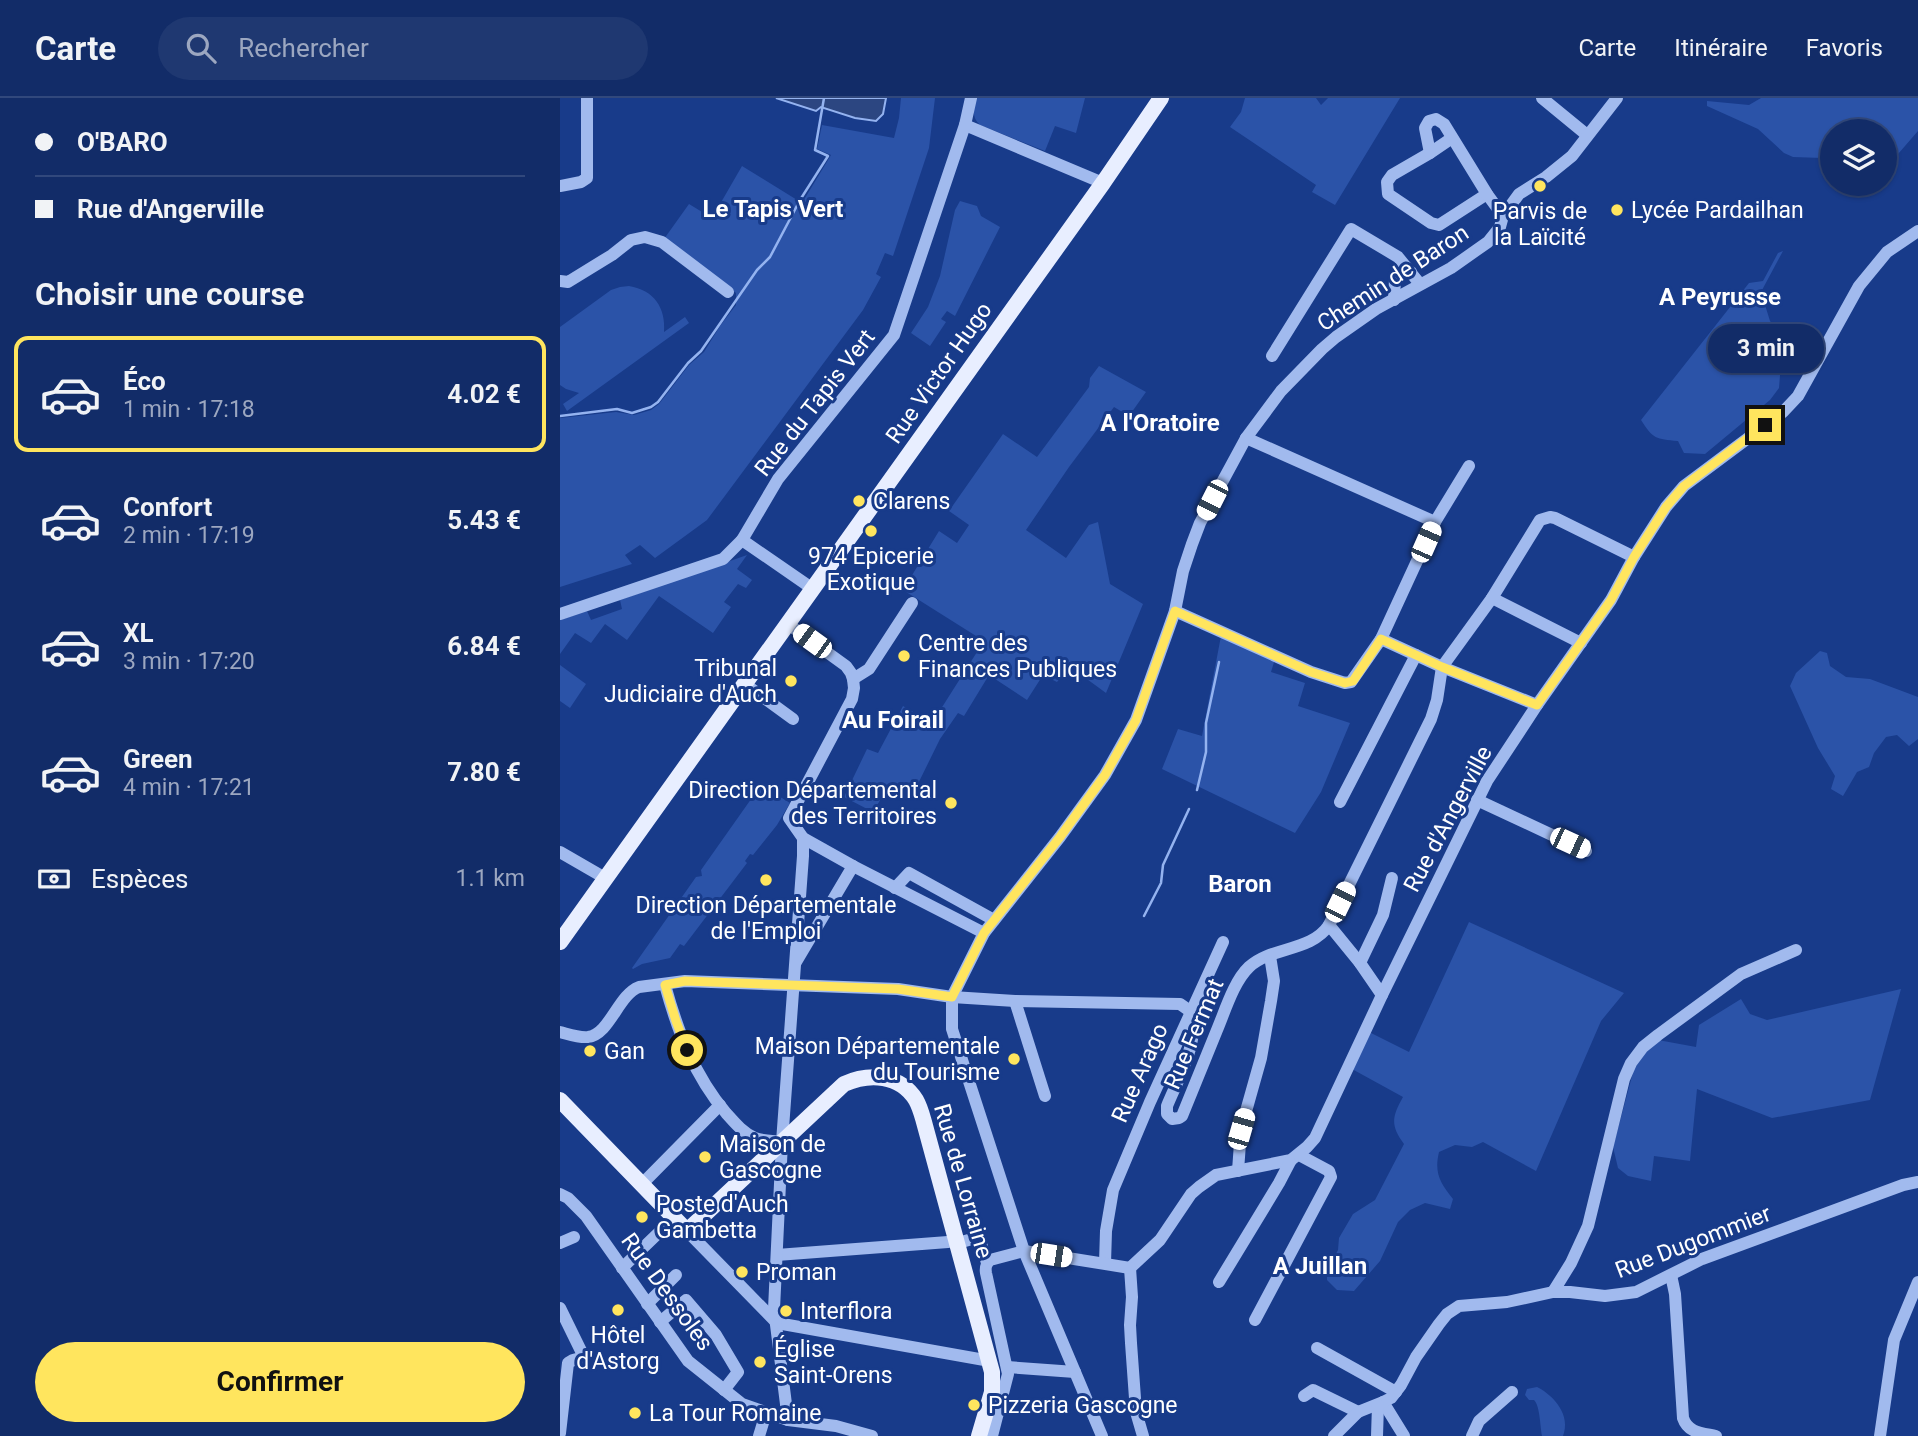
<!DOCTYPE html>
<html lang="fr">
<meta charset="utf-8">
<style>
:root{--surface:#122c68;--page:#1f3871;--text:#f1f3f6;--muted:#9ca7c0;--line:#31487c;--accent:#ffe55e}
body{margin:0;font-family:Roboto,sans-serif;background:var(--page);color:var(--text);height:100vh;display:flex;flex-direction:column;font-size:26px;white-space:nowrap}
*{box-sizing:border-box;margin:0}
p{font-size:23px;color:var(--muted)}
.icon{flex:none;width:38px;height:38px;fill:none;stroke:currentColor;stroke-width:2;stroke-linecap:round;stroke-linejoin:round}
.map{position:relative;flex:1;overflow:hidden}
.drawer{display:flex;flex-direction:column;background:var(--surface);width:560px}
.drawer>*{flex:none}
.hud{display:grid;align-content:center;height:154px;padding:0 35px;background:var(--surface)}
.controls{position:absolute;left:1260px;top:21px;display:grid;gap:14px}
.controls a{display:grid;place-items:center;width:77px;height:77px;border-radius:50%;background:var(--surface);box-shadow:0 2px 5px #0004,0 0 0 2px var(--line);font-size:35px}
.end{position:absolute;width:32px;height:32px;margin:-16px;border:9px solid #ffe55e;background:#111;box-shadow:0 0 0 4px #111}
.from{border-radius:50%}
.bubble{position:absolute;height:49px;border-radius:24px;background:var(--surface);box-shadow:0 2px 5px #0004,0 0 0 2px var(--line);font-size:23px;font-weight:700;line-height:49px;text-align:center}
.car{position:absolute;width:21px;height:42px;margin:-21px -10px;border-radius:9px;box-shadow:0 0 5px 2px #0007;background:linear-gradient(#fff 24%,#345 0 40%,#fff 0 76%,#345 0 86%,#fff 0)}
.hud b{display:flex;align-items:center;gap:24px;height:66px;font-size:26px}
.hud b+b{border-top:2px solid var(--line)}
.hud i{width:18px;height:18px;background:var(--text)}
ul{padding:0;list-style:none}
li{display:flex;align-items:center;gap:21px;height:116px;margin:0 14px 10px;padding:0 21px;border:4px solid transparent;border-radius:14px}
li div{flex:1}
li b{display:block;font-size:26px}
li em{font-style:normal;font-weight:700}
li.on{border-color:var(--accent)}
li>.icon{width:63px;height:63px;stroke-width:1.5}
h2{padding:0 35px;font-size:32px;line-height:84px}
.pay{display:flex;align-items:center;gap:18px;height:77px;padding:0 35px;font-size:26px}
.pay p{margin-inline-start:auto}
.button{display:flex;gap:14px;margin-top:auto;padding:14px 35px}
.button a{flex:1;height:80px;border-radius:42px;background:var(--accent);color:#111;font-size:28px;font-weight:700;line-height:80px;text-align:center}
header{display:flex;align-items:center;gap:42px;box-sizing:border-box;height:98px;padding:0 35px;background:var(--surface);border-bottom:2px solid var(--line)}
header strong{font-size:33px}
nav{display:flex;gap:38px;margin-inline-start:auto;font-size:24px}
.search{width:490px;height:63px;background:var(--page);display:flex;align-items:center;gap:18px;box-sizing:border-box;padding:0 24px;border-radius:38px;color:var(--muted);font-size:26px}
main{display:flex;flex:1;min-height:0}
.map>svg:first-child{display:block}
.green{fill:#2b53a8}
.water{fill:#2c4681;stroke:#94b3f0;stroke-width:2}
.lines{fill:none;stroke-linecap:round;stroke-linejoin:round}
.stream{stroke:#94b3f0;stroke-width:2.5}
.minor{stroke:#a1baee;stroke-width:12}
.major{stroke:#e8eeff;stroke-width:16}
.route{stroke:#ffe55e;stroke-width:9}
.poi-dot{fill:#ffe55e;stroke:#183b8a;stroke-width:2.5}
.labels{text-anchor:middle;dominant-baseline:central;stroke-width:6;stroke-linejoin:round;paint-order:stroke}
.poi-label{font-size:23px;fill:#fff;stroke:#183b8a;text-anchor:start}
.street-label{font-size:23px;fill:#fff;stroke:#183b8a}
.neighbourhood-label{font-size:24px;font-weight:bold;fill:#fff;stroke:#183b8a}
</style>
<header>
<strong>Carte</strong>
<div class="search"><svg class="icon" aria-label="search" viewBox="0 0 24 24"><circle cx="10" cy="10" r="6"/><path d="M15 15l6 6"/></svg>Rechercher</div>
<nav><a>Carte</a><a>Itinéraire</a><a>Favoris</a></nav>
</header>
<main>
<section class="drawer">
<div class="hud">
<b><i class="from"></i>O'BARO</b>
<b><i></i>Rue d'Angerville</b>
</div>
<h2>Choisir une course</h2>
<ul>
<li class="on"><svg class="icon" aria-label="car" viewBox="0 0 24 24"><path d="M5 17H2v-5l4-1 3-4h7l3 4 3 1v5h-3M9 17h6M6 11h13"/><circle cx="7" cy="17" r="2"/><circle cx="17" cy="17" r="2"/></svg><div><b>Éco</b><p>1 min · 17:18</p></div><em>4.02 €</em></li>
<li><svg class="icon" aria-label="car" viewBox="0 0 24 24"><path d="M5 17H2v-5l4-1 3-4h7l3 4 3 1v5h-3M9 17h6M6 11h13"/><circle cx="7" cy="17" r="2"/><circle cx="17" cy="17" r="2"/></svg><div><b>Confort</b><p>2 min · 17:19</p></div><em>5.43 €</em></li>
<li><svg class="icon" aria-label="car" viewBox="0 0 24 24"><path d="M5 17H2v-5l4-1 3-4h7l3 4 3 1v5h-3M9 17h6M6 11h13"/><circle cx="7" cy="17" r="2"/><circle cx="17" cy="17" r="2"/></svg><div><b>XL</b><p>3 min · 17:20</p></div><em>6.84 €</em></li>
<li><svg class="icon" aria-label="car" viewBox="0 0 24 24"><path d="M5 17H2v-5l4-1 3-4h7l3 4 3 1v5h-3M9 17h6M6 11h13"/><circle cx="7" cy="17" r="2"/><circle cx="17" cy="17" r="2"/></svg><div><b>Green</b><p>4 min · 17:21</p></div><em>7.80 €</em></li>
</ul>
<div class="pay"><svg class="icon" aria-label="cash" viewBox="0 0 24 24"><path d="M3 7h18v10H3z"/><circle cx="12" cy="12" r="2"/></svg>Espèces<p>1.1 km</p></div>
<div class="button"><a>Confirmer</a></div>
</section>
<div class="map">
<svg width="1358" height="1338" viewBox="0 0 1358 1338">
<rect width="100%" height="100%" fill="#183b8a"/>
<g class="green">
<path d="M341,0H375L369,50L333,158L325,155L316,176L321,179L303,212L147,422L95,460L80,447L65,457L72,466L0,489V320L56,314L74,317L91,312L99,306L129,267L144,254L160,228L176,207V195L104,141L129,106L152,120L182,68L242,105L271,57L257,51L262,27L334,40L339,20Z"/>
<path d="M416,0H525L516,35L495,28L485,53L420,27C411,19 414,10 416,0Z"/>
<path d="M685,0H756L761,7L768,0H840L775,107L752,94L756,87L670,29L681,14Z"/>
<path d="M1201,0H1358V33L1325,71V33H1272V66L1262,60L1233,59L1224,55L1198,31L1147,8V3L1189,7Z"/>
<path d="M400,103L417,108L421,118L440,129L395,218L387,213L381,221L386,224L370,248L351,235L368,209L380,178L395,112Z"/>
<path d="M1223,153L1201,194L1210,223L1219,235L1221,265L1219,290L1210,302L1145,356L1124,355L1118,343C1096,341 1093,341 1081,322L1189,185L1203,183L1218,155Z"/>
<path d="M69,188C94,192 106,210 104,234L125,219L129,225L7,313L3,306L19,295L6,291L0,287V229L51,192L60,189Z"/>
<path d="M539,268L586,294L569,318L554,309L509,369L466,432L506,460L529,427L538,424L550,486L583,506L546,595L509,568L497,584L483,577L467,602L429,577L404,618L398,615L380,641L350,702L328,689L313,714L284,699L307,651L318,655L343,608L372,625L424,543L343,492L379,433L397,445L409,427L389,413L443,336L477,359L529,289L530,280Z"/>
<path d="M187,457L177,471L192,482L186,490L178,486L164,504L171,509L153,535L99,498L67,542L45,526L31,545L15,535L0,556V522L27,513L31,522L62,511L60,502Z"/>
<path d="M661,538L715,561L711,574L745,585L738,608L790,625L761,694L735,735L602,671L618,631L642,638Z"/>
<path d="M1260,553L1267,555L1270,568L1286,579L1310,581L1358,599V641L1349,648L1337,637L1326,639L1314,655L1309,669L1297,674L1283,698L1271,691L1275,678L1258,650L1230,588L1236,575Z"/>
<path d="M0,567L26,586L10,610L0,603Z"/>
<path d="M201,687L230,705L217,727L193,757L190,756L185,763L187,765L124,848L120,846L110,860L82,866L73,871L72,870L136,779L142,778L141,772Z"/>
<path d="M909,824L1064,895L1041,923L976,1073L923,1044L912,1049L895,1047L879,1054C874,1075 880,1085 893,1101L890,1111L865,1105L850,1112L838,1124L820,1163L794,1193L777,1192L767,1182V1173L778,1152L779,1140L793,1116L815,1102L844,1046C830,1027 832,1019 843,999L792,971L809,934L849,954Z"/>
<path d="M1341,891L1310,1002L1212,1020L1137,991L1130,1063L1094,1058L1091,1083L1068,1078L1058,1070L1053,1049L1075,967L1085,953L1098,942L1136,949L1139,927L1181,901L1190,916L1207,922Z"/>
<path d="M977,1289C995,1298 1011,1318 1003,1338H982C980,1327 980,1308 974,1302H969L965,1297L967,1291Z"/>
</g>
<path class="water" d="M216,0H326L323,16L316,23L295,20L261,9L256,13Z"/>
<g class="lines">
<g class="stream">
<path d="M0,318L57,311L72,315L91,309L98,304L128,265L141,253L197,172L210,159L240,102L268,58L255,52L264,0"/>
<path d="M637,692L646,654V625L659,564"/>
<path d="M584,818L601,785L603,767L629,711"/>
</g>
<g class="minor">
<path d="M982,0L1027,37"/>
<path d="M405,27L543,85"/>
<path d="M892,40L870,55L832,77L827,84L828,96L871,125L879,127L927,96"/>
<path d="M870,55L865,30L869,23L876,21L884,26L927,96L943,118"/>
<path d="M0,88L21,84L27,80V0"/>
<path d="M0,183L8,184L52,157L71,142L85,139L102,144L168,194"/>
<path d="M834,202L835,181L844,174H851"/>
<path d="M712,258L791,131L838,159L860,186"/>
<path d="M686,340L875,424"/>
<path d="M182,442L253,491"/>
<path d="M932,500L1021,545"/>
<path d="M615,513L751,574L785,585L791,584L821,541L875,424L909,368"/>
<path d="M0,516L163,461L182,442L218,381L334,237L405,27L411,0"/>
<path d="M228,526L286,568L291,575L293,581L294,590L292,601L229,720L243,740L293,768L424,835"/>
<path d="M821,541L882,569L977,607"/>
<path d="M293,581L309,571L352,505"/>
<path d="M185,586L233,621"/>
<path d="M917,702L1026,753"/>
<path d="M780,704L856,557"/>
<path d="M0,754L45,780"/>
<path d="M335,790L349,775L434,822"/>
<path d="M769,827L800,865L822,897"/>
<path d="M236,864L293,768"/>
<path d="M800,865L823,817L832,780"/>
<path d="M105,887C118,934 134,977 166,1015C174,1024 183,1035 195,1040C202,1043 214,1043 222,1044"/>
<path d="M455,903L485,998"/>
<path d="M630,913C642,939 617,983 607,1008V1016L612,1021L619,1020L622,1018C634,989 645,961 657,932C665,913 674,883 689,869C712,848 751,854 769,827L871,621L877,602L882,569L932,500L980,422L990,419L995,420L1074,459"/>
<path d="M0,934C8,936 19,940 28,939C50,936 58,897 79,889L125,883L338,891L392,899L455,903L620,906L630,913"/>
<path d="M678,1073L681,1031L701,960L711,903L714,883L710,858"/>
<path d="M82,1086L160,1007"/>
<path d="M0,1096L8,1100L26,1118L128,1263L182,1306L228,1322L276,1328L312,1338"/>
<path d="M127,1133L217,1225L430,1263"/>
<path d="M405,1143L419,1139L427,1165"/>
<path d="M0,1145L14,1139"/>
<path d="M217,1157L388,1144"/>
<path d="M545,1165L546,1133L553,1092L590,1004L663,844"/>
<path d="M62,1170L114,1120"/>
<path d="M570,1170L600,1142L631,1096L639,1089L656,1077L731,1062L747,1049L755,1040L822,897L927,683L977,607L1051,502L1074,459L1106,409L1124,388L1223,314L1238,298L1299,188L1327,154L1358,133"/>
<path d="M570,1170L572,1199L570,1227L571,1245L576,1314L583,1338"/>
<path d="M1111,1177L1115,1196L1123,1320C1128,1335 1142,1335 1156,1338"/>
<path d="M659,1184L719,1085L731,1062"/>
<path d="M993,1194L1011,1165L1028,1128L1064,981L1071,965L1083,949L1098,937L1181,876L1236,852"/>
<path d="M87,1206L116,1177"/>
<path d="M0,1210L24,1259L13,1262L8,1265L0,1335"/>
<path d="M695,1222L771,1079L769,1073L739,1057"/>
<path d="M100,1224L126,1202L156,1237L178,1274L164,1292"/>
<path d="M757,1250L836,1294"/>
<path d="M447,1269L515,1274"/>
<path d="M744,1298L753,1292L798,1314"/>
<path d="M823,1304L844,1338"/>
<path d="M228,1322L214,1211L222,1044L243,758V740"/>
<path d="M199,1338L206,1315"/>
<path d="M432,1338L448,1276L426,1175C425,1169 426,1166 430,1162L464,1153L570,1170"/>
<path d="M542,1338L464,1153L392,931V899L424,835L500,739L545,677L576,622L615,513L623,473L632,446L640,425L686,340L721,293L762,251L776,239L816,211L891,170L928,144L940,129L943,118L959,96L986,79L1012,58L1057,0"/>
<path d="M774,1338L798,1314L823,1304L831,1300L841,1287L856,1259L879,1226L887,1216L899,1208L947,1204L993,1194H1010L1045,1198L1076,1194L1142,1161L1343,1087L1358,1084"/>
<path d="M817,1338L818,1307"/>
<path d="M912,1338L919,1323L952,1294"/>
<path d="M1320,1338L1334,1242L1358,1184"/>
</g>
<g class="major">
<path d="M0,844L543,85L601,0"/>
<path d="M0,1002L127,1133L284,986C309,975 340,976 356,1002C360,1009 362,1017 364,1024L432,1274V1294L419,1338"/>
</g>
</g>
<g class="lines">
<path class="route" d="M127,952L116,923L105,887L125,883L338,891L392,899L424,835L500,739L545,677L576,622L615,513L751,574L785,585L793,583L821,541L882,569L977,607L1051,502L1074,459L1106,409L1124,388L1205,327"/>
</g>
<g class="poi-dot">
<circle cx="980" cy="88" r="7"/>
<circle cx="1057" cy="112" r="7"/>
<circle cx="299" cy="403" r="7"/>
<circle cx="311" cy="433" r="7"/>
<circle cx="344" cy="558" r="7"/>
<circle cx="231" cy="583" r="7"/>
<circle cx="391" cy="705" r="7"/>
<circle cx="206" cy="782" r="7"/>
<circle cx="30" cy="953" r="7"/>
<circle cx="454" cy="961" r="7"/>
<circle cx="145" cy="1059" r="7"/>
<circle cx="82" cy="1119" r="7"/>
<circle cx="182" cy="1174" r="7"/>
<circle cx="58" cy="1212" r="7"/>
<circle cx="226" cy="1213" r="7"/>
<circle cx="200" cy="1264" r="7"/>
<circle cx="414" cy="1307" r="7"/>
<circle cx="75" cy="1315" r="7"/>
</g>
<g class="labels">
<g class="poi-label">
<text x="1071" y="112">Lycée Pardailhan</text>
<text x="980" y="113" text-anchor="middle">Parvis de<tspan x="980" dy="26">la Laïcité</tspan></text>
<text x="313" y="403">Clarens</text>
<text x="311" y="458" text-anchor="middle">974 Epicerie<tspan x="311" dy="26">Exotique</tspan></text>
<text x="358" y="545">Centre des<tspan x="358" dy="26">Finances Publiques</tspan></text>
<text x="217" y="570" text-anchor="end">Tribunal<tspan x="217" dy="26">Judiciaire d'Auch</tspan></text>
<text x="377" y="692" text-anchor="end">Direction Départemental<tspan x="377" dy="26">des Territoires</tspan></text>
<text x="206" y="807" text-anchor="middle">Direction Départementale<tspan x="206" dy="26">de l'Emploi</tspan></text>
<text x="440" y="948" text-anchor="end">Maison Départementale<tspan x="440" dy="26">du Tourisme</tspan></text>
<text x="44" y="953">Gan</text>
<text x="159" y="1046">Maison de<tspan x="159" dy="26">Gascogne</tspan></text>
<text x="96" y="1106">Poste d'Auch<tspan x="96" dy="26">Gambetta</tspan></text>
<text x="196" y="1174">Proman</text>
<text x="240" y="1213">Interflora</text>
<text x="58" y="1237" text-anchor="middle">Hôtel<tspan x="58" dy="26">d'Astorg</tspan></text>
<text x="214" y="1251">Église<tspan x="214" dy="26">Saint-Orens</tspan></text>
<text x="428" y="1307">Pizzeria Gascogne</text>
<text x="89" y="1315">La Tour Romaine</text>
</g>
<g class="street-label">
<text transform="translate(833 180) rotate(-33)">Chemin de Baron</text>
<text transform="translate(379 275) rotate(-55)">Rue Victor Hugo</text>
<text transform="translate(255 305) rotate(-52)">Rue du Tapis Vert</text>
<text transform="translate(888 721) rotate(-62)">Rue d'Angerville</text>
<text transform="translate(634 936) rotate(-67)">Rue Fermat</text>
<text transform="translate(580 975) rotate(-66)">Rue Arago</text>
<text transform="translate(403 1083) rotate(74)">Rue de Lorraine</text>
<text transform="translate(1133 1144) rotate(-21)">Rue Dugommier</text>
<text transform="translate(107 1194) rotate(54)">Rue Dessoles</text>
</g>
<g class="neighbourhood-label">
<text x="213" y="111">Le Tapis Vert</text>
<text x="1160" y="199">A Peyrusse</text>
<text x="600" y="325">A l'Oratoire</text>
<text x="333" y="622">Au Foirail</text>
<text x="680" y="786">Baron</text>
<text x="760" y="1168">A Juillan</text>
</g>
</g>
</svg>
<div class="controls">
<a><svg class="icon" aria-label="layers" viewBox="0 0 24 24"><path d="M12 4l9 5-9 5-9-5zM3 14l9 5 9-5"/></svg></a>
</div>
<i class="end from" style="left:127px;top:952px"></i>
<i class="end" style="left:1205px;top:327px"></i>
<div class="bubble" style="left:1148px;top:226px;width:116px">3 min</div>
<i class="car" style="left:652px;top:402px;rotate:207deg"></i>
<i class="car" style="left:866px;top:444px;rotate:24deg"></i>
<i class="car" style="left:252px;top:543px;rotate:306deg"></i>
<i class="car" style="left:1010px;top:745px;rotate:115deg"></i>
<i class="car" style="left:780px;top:804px;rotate:26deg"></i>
<i class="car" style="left:681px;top:1031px;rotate:16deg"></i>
<i class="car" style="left:491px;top:1157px;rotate:99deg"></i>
</div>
</main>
